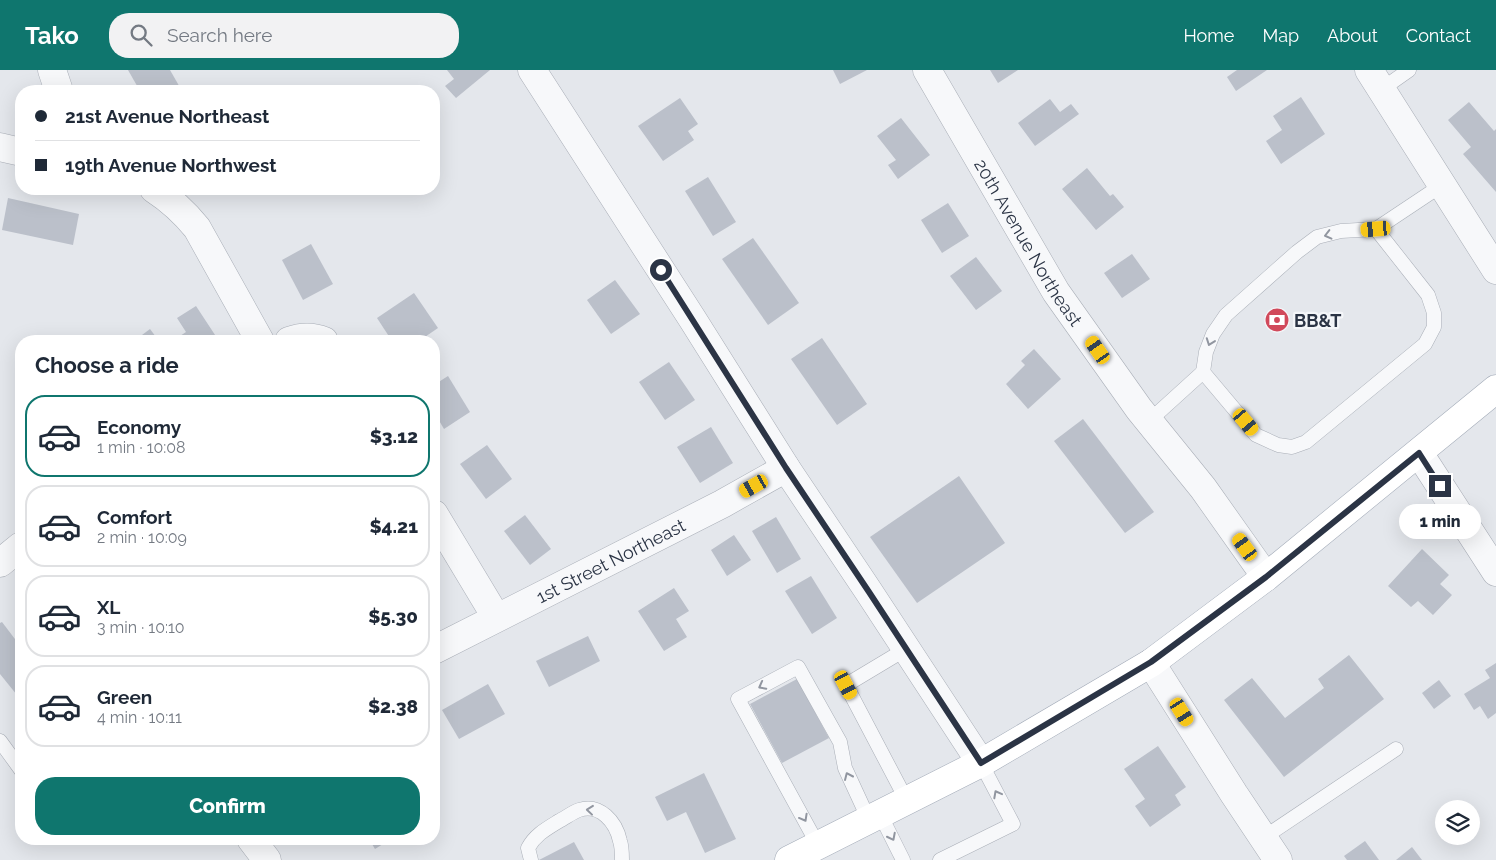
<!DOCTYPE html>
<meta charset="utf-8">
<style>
:root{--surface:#fff;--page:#f2f2f3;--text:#1f2937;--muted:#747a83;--line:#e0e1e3;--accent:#0f766e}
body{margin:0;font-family:Raleway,sans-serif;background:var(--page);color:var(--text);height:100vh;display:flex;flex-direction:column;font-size:19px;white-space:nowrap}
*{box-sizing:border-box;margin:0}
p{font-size:16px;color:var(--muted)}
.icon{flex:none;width:28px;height:28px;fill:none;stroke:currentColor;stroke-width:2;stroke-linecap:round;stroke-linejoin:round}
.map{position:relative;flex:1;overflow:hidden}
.drawer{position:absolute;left:15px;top:265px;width:425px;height:510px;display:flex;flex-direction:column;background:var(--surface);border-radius:20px;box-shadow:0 5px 20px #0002}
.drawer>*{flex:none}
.banner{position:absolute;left:15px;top:15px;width:425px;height:110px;border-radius:20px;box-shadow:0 5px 20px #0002;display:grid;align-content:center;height:110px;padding:0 20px;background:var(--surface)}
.controls{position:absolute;left:1435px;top:730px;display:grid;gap:10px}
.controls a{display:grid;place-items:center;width:45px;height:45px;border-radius:50%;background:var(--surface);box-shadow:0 5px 20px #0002;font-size:25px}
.end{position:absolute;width:22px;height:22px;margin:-11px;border:6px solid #2b3445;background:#fff;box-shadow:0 0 0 2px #fff}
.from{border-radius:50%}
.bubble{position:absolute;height:35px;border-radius:18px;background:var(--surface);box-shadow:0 5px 20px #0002;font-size:16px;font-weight:800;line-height:35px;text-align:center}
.car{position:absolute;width:15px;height:30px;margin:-15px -8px;border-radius:6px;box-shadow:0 0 4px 1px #0007;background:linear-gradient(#f5c518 24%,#345 0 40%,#f5c518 0 76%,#345 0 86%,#f5c518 0)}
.banner b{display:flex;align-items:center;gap:18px;height:48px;font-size:19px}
.banner b+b{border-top:1px solid var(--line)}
.banner i{width:12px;height:12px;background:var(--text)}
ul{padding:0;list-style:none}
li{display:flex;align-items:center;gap:15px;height:82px;margin:0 10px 8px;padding:0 10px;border:2px solid var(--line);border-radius:20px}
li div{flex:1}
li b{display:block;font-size:19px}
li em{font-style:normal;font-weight:800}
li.active{border-color:var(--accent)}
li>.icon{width:45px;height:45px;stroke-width:1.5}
h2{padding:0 20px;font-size:22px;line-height:60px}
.primary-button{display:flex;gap:10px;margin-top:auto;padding:10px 20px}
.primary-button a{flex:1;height:58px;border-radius:20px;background:var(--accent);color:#fff;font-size:20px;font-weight:800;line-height:58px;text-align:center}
header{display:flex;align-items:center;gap:30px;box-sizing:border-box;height:70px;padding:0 25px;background:var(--accent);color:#fff}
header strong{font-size:24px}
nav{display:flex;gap:28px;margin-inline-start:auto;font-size:18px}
.search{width:350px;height:45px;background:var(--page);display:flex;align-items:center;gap:12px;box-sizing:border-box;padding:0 18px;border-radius:20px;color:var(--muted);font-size:19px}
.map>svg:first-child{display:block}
.building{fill:#bbc0ca}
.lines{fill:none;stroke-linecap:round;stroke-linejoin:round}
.lane-casing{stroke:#a9aeb7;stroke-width:15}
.street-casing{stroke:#a9aeb7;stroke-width:29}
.primary-casing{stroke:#a3abb8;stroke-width:29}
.lane{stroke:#f7f8fa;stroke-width:14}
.street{stroke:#f7f8fa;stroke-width:28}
.primary{stroke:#fff;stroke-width:28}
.oneway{stroke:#9196a0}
.route{stroke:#2b3445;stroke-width:6}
.labels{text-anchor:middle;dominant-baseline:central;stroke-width:4.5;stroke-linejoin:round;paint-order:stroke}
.street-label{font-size:18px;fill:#2b3445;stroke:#f4f6f9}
.poi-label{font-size:18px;font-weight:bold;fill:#2b3445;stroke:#f4f6f9;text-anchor:start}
</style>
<header>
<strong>Tako</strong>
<div class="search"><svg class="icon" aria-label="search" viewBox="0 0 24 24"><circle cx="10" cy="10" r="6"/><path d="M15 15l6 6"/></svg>Search here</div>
<nav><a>Home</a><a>Map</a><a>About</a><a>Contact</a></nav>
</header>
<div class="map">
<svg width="1496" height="790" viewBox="0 0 1496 790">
<rect width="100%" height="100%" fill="#e4e7ec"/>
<g class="building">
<path d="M128,0H170L182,21H140Z"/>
<path d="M447,0H490L456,28L445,16L454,9Z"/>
<path d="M833,0H867L840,14Z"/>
<path d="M990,0H1018L998,13Z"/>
<path d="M1237,0H1267L1236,21L1227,7Z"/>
<path d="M1301,27L1325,64L1281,94L1266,71L1282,60L1273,46Z"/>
<path d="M680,28L698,54L688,61L694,70L663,91L638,56Z"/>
<path d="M1050,29L1060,42L1071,34L1079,44L1035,76L1018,53Z"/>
<path d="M1469,32L1494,61L1496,59V122L1463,84L1471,77L1448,50Z"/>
<path d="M901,48L930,85L898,109L888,95L896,90L877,66Z"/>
<path d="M1087,98L1110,126L1113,124L1124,137L1096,160L1062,119Z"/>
<path d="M708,107L736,152L713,166L685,121Z"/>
<path d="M8,128L79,144L73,175L2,160Z"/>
<path d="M948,133L969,166L942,183L921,150Z"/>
<path d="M753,168L799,233L768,255L722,189Z"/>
<path d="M311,174L333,214L303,230L282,190Z"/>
<path d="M1132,184L1150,209L1122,228L1104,203Z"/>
<path d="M976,187L1002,221L976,240L950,206Z"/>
<path d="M615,210L640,244L611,264L587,230Z"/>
<path d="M414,223L438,258L419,271H392L377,248Z"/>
<path d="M196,236L219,271H179L177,268L186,262L177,248Z"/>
<path d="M150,259L159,271H134Z"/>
<path d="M822,268L867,334L837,355L791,289Z"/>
<path d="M1034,279L1061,309L1028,339L1006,314L1025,295L1021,291Z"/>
<path d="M669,292L695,330L665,350L639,312Z"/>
<path d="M448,306L470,342L444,359L434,342V315Z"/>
<path d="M1083,349L1154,442L1125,463L1054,371Z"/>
<path d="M711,357L733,393L700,413L677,377Z"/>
<path d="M487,375L512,409L486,429L460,394Z"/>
<path d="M959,406L1005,473L917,533L870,467Z"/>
<path d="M525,445L551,479L530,495L504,461Z"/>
<path d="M776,447L801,489L777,503L752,461Z"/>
<path d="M734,465L751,490L727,506L711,480Z"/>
<path d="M1422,479L1449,505L1440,514L1452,525L1433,545L1418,531L1411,537L1388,516Z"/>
<path d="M811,506L837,548L812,564L785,521Z"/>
<path d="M434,514L440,523L434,527Z"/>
<path d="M674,518L689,541L676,549L687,567L664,581L638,541Z"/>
<path d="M2,552L21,577V630L0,604V553Z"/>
<path d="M588,566L600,591L549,617L536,591Z"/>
<path d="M1349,585L1384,629L1284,707L1224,630L1252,608L1285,648L1324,618L1318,609Z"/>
<path d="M1496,593V643L1488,649L1480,636L1474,640L1464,624L1490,608L1485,600Z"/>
<path d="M797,609L829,668L782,693L750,634Z"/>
<path d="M1439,610L1451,626L1434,639L1422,623Z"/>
<path d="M488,614L505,644L459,669L442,640Z"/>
<path d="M1158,676L1186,717L1175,725L1181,735L1150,757L1135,736L1145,729L1124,699Z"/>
<path d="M704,703L736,769L705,783L686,742L667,751L655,727Z"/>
<path d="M369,769H391L375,779Z"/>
<path d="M1365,771L1379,790H1347L1344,786Z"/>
<path d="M574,772L584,790H539Z"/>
<path d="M1412,777L1422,790H1396Z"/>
</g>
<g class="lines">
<defs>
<g id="lane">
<path d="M1382,19L1409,0"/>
<path d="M1203,302L1206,282L1213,264L1226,245L1297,182L1317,167L1341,161L1376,159"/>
<path d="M1149,351L1203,302L1256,365L1278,375L1292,377L1306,372L1425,274L1434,257V243L1428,225L1376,159L1442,115"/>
<path d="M906,579L846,615L907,731"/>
<path d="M0,671L21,700"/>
<path d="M880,744L903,790"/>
<path d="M1263,768L1396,679"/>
<path d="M818,775L738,629L798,597L840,672L845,698L869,750"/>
<path d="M531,790L528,778C535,765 546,759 559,751C565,748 573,742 579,740C600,733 616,752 620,771C622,777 622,784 622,790"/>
<path d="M940,790L1013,754L981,693"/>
</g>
<g id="street">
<path d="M52,0L59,21"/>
<path d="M532,0L693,250L786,398L869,522L981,693"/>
<path id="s1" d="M927,0L1056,222L1139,339L1203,418L1266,507"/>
<path d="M1369,0L1496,200"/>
<path d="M0,77L21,82"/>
<path d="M154,119C171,130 184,142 197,158L260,271"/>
<path d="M289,271C300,267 312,266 324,271"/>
<path d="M1419,383L1496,502"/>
<path d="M434,444L496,547"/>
<path d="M0,493L21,476"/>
<path id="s2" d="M434,580L722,434L786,398"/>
<path d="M1151,593L1234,724L1278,790"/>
<path d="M251,769L267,790"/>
</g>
<path id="primary" d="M789,790L981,693L1151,593L1266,507L1496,319"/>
</defs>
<use href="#lane" class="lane-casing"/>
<use href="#street" class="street-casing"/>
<use href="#primary" class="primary-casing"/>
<use href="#lane" class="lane"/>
<use href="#street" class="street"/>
<use href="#primary" class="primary"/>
</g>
<defs><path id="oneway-chevron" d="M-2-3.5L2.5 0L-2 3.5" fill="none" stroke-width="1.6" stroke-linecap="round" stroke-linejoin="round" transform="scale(1.25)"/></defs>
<g class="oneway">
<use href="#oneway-chevron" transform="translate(1328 165) rotate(166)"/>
<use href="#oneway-chevron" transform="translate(1210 272) rotate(110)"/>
<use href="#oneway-chevron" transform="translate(762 616) rotate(152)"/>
<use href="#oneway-chevron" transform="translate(848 706) rotate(-114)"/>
<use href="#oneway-chevron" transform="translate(997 724) rotate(-118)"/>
<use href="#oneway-chevron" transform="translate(590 740) rotate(-174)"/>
<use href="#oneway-chevron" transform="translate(804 748) rotate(61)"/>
<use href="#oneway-chevron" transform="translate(892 767) rotate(63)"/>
</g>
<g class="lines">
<path class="route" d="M661,200L786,398L869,522L981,693L1151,592L1266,507L1419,383L1440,416"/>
</g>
<defs>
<symbol id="bank-disc" viewBox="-11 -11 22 22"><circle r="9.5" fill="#d1495b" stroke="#f4f6f9"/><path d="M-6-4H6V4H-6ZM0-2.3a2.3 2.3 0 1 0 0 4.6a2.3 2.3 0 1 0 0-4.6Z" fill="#fff"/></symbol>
</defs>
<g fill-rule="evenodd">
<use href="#bank-disc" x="1263" y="236" width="28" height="28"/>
</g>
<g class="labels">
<g class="street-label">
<text stroke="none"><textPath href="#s1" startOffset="200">20th Avenue Northeast</textPath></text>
<text stroke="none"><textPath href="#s2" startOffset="198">1st Street Northeast</textPath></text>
</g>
<g class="poi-label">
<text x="1294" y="250">BB&amp;T</text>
</g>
</g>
</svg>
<div class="controls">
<a><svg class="icon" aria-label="layers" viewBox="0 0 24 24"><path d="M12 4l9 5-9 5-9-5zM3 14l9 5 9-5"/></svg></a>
</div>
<i class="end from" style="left:661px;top:200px"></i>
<i class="end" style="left:1440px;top:416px"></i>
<div class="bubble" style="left:1399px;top:434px;width:82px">1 min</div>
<i class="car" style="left:1376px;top:159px;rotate:265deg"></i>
<i class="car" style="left:1098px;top:280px;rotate:325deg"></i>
<i class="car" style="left:1246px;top:352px;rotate:140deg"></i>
<i class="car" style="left:754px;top:416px;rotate:241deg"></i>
<i class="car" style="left:1245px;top:477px;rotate:324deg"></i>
<i class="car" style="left:846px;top:615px;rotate:152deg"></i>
<i class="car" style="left:1182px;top:642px;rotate:148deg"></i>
<div class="banner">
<b><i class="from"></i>21st Avenue Northeast</b>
<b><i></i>19th Avenue Northwest</b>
</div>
<section class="drawer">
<h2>Choose a ride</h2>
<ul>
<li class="active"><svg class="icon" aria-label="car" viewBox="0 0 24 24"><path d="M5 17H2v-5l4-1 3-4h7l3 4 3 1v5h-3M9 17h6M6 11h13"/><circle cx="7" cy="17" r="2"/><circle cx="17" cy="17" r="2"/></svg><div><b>Economy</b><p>1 min · 10:08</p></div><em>$3.12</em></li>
<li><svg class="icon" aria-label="car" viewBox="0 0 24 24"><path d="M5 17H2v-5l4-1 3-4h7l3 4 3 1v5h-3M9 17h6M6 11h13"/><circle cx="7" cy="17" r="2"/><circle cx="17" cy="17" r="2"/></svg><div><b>Comfort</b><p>2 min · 10:09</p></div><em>$4.21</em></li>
<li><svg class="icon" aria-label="car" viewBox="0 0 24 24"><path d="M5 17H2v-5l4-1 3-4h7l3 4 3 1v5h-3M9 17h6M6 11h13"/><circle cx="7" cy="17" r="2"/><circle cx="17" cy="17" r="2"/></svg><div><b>XL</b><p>3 min · 10:10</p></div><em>$5.30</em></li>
<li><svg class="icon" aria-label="car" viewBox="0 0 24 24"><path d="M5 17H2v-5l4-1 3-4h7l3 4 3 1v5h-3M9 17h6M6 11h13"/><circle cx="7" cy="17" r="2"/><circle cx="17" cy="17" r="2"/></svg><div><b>Green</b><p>4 min · 10:11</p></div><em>$2.38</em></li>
</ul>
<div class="primary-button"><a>Confirm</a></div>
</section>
</div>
